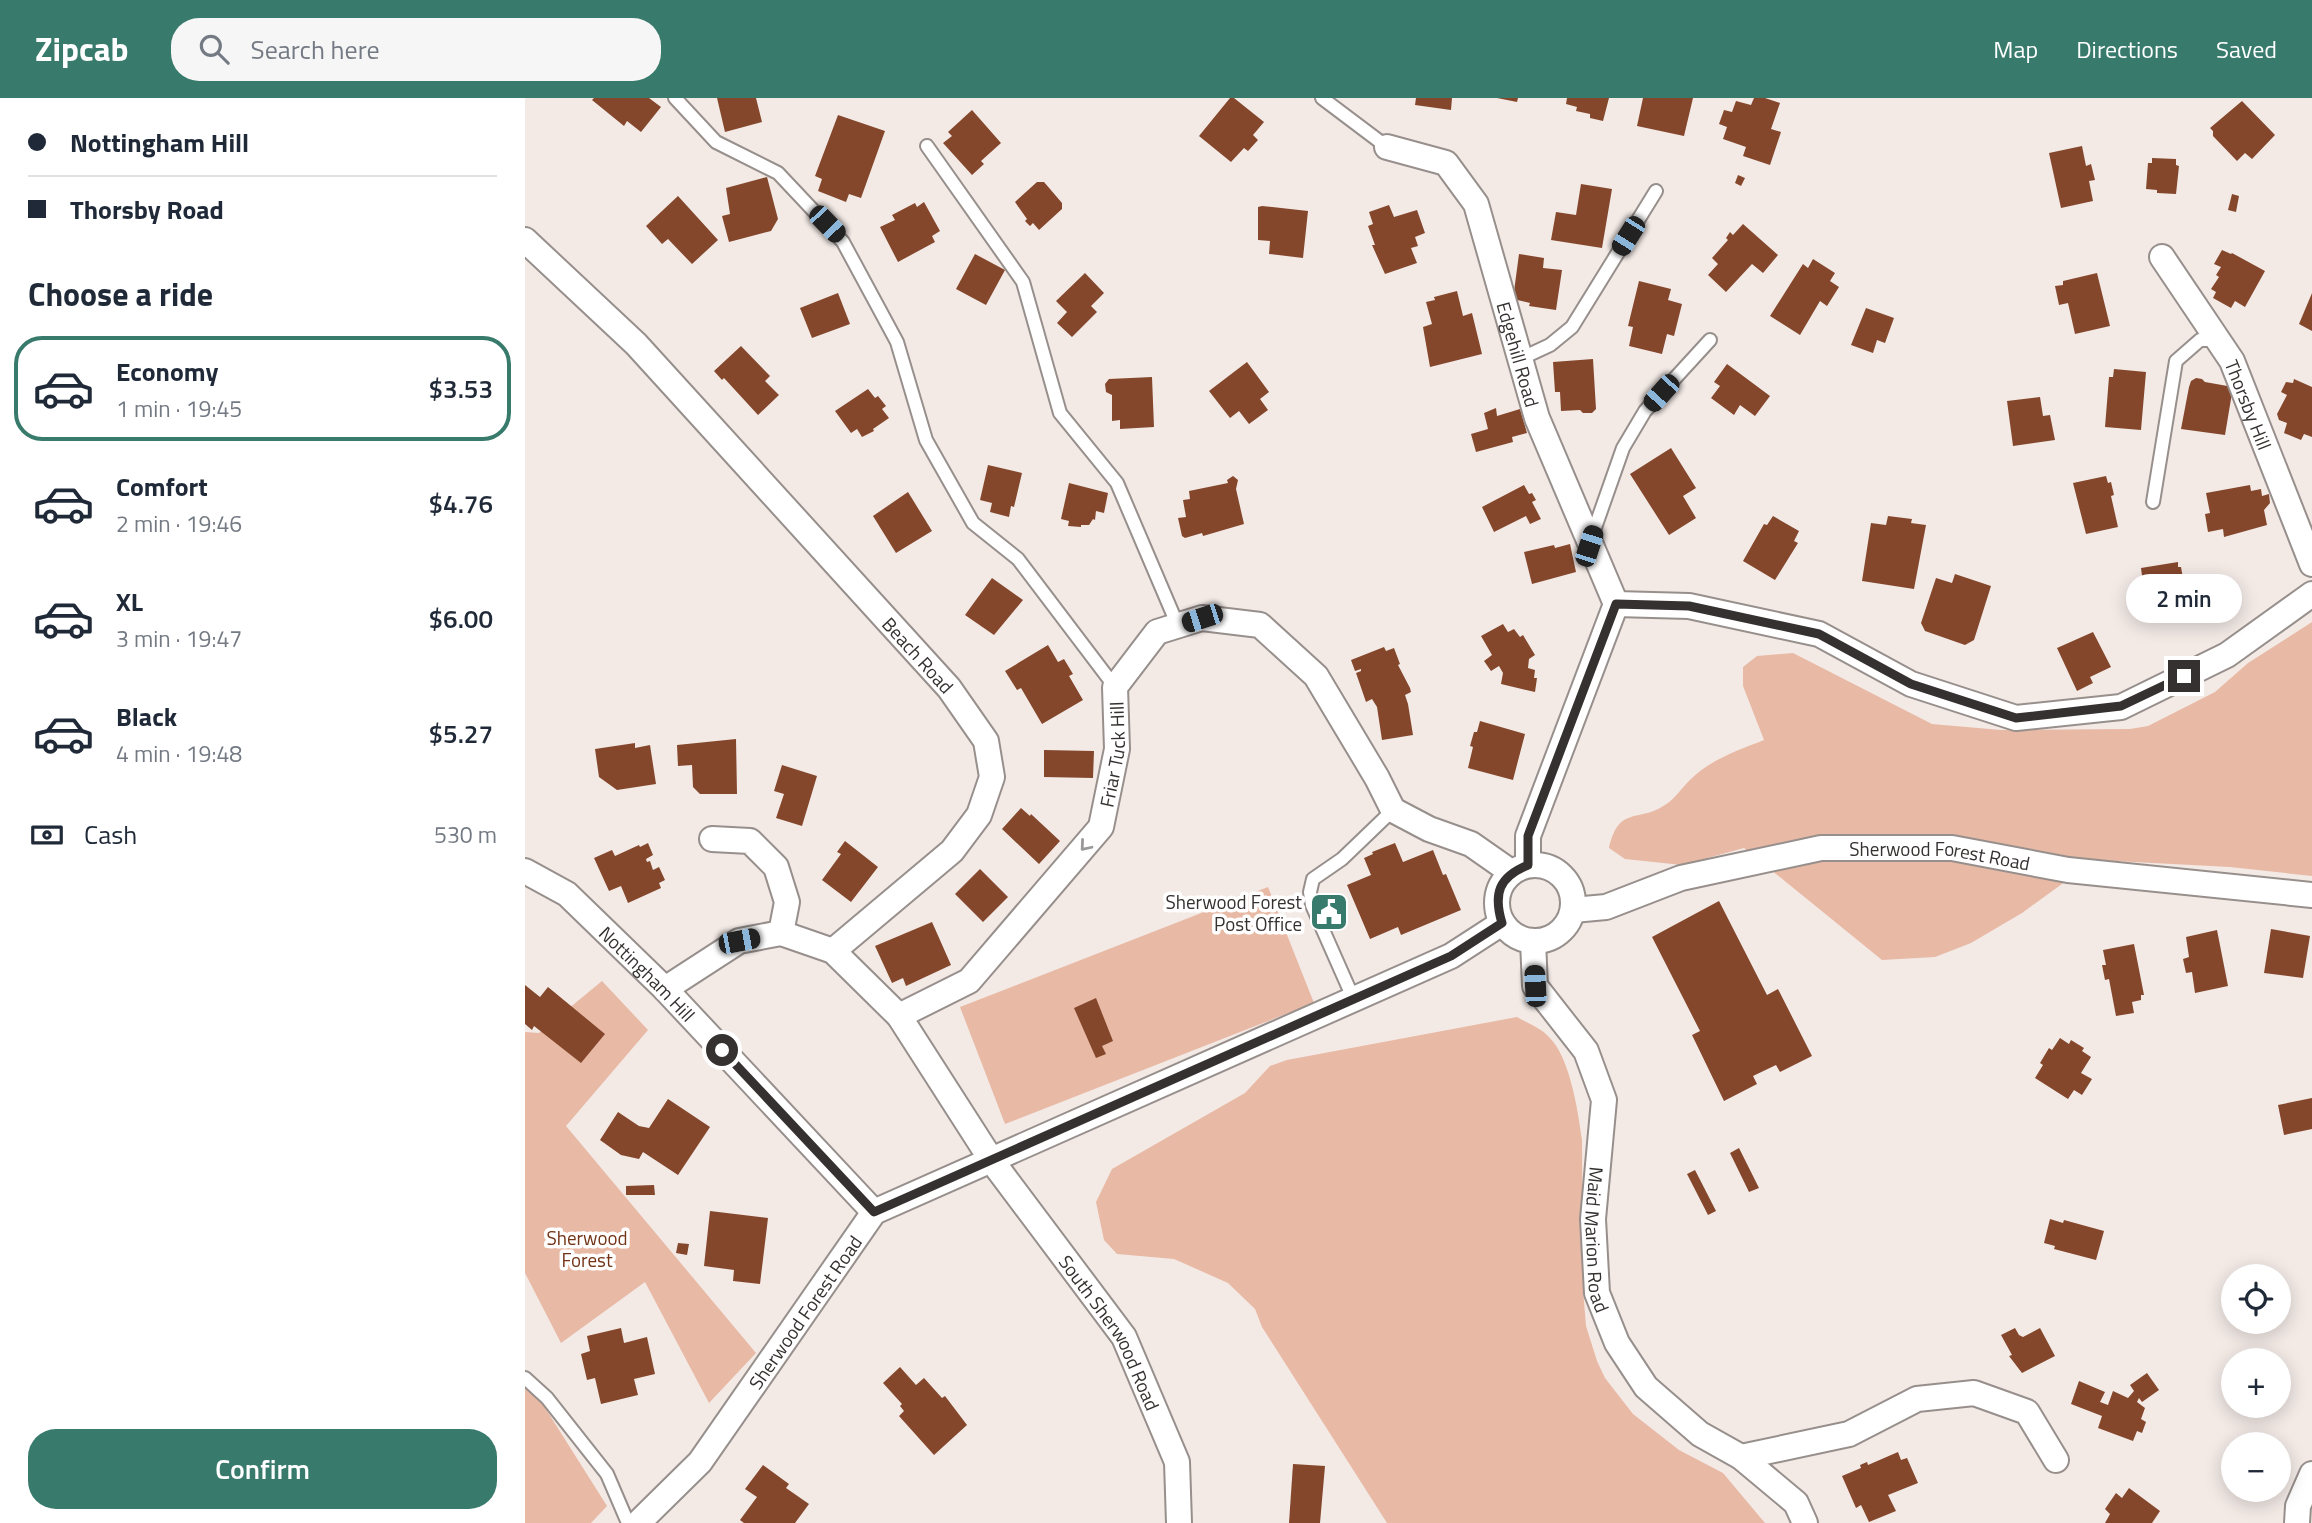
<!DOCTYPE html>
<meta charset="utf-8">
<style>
:root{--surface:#fff;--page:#f6f6f7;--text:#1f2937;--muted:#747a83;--line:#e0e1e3;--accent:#387a6b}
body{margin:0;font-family:"Titillium Web",sans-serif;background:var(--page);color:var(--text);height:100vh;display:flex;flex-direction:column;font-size:26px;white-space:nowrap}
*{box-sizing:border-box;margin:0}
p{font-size:23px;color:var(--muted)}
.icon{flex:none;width:38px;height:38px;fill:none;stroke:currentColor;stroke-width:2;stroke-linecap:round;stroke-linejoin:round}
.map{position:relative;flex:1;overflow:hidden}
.panel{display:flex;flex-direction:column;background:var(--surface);width:525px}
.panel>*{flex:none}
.hud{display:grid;align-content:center;height:154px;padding:0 28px;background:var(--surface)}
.tools{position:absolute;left:1696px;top:1166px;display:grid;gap:14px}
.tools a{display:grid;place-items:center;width:70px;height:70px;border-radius:50%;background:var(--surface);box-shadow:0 4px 18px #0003;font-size:35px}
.end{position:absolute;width:32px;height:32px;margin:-16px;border:9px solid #353130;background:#fff;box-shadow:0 0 0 4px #fff}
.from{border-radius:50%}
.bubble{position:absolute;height:49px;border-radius:24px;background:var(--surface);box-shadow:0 4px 18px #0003;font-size:23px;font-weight:600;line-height:49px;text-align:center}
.car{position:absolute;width:21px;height:42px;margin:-21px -10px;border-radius:9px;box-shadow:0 0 5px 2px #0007;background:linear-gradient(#222 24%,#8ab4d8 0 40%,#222 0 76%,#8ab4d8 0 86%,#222 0)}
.hud b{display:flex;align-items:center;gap:24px;height:66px;font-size:26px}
.hud b+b{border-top:2px solid var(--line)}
.hud i{width:18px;height:18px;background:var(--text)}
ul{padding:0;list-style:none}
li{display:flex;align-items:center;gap:21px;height:105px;margin:0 14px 10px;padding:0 14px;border:4px solid transparent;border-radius:28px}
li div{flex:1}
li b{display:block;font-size:26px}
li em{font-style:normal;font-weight:600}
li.selected{border-color:var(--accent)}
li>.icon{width:63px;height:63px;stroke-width:1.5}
h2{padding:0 28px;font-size:32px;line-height:84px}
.pay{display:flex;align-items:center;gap:18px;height:77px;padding:0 28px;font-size:26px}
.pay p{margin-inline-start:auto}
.primary-button{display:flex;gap:14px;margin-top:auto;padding:14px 28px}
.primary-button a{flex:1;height:80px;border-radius:28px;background:var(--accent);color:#fff;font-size:28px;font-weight:600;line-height:80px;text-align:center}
header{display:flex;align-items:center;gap:42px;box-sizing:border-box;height:98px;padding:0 35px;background:var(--accent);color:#fff}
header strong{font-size:33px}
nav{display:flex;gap:38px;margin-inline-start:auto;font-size:24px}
.search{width:490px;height:63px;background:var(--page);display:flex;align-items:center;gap:18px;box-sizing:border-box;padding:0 24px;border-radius:28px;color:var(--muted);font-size:26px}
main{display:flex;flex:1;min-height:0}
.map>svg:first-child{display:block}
.green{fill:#e8b9a5}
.building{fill:#84472c}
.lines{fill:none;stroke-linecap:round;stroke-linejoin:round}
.lane-casing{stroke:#978f8c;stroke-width:16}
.street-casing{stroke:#978f8c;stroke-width:28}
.lane{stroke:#fff;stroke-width:12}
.street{stroke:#fff;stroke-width:24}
.oneway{stroke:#9a9898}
.route{stroke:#353130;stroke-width:9}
.labels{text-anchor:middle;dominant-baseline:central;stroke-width:7;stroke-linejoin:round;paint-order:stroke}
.street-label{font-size:19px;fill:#353130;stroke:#fff}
.poi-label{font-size:19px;fill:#353130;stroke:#fff;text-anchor:end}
.park-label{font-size:19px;fill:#723316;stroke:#fff}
</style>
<header>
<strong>Zipcab</strong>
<div class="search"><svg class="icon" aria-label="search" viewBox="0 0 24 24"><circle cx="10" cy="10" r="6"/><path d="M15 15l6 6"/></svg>Search here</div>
<nav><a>Map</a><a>Directions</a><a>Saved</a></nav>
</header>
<main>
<section class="panel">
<div class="hud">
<b><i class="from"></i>Nottingham Hill</b>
<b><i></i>Thorsby Road</b>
</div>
<h2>Choose a ride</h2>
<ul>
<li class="selected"><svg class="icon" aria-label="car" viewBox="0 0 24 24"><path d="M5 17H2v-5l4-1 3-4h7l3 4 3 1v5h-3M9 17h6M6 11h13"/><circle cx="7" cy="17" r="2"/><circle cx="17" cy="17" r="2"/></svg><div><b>Economy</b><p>1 min · 19:45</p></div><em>$3.53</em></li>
<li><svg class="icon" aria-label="car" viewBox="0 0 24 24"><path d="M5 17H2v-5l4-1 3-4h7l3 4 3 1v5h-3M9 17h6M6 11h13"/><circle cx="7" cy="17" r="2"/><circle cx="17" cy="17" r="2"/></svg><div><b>Comfort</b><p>2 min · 19:46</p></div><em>$4.76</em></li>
<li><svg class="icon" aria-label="car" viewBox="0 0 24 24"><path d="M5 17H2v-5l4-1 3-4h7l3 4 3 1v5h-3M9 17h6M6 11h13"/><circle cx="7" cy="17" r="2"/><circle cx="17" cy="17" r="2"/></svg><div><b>XL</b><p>3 min · 19:47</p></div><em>$6.00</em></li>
<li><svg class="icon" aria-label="car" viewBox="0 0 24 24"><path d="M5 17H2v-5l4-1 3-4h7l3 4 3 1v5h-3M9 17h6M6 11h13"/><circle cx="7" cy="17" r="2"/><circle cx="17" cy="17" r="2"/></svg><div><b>Black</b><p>4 min · 19:48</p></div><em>$5.27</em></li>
</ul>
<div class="pay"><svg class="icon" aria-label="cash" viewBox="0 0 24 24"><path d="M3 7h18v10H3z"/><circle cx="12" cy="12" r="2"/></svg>Cash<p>530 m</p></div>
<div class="primary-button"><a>Confirm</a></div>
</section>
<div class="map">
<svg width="1787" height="1425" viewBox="0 0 1787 1425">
<rect width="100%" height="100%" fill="#f3eae6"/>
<g class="green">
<path d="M1787,524V778L1705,769L1570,762L1497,815L1446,845L1410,859L1357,862L1219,750L1157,767L1100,761L1084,750C1094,707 1113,725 1140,707C1150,701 1158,688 1167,680C1187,661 1214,652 1239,642L1218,588V569L1232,558L1268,555L1407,626L1476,632L1605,631L1623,628L1690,594L1723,565Z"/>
<path d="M743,789L789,905L480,1026L435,909Z"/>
<path d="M77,883L123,932L41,1028L231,1255L184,1305L120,1184L36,1245L0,1175V934L14,935Z"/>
<path d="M992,919C1002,925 1016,930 1024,939C1045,959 1053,1013 1057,1042L1058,1191L1061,1228L1072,1263L1080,1280L1108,1316L1154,1352L1198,1375L1240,1425H862L737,1229L730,1211L703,1185L649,1161L592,1156L579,1142L571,1104L587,1071L720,995L745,968L762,962Z"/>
<path d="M0,1278L82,1408L66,1425H0Z"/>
</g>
<g class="building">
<path d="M69,0H124L136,9L116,34L102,23L99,28L67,2Z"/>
<path d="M192,0H231L237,24L200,34Z"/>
<path d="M705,0H709L739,24L728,37L733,42L723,53L719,50L706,64L674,38Z"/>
<path d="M891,0H927L926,12L890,7Z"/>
<path d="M972,0H993L992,4Z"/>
<path d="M1042,0H1084L1078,23L1065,20V16L1051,13L1052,9L1041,6Z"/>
<path d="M1118,0H1168L1159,38L1112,28Z"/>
<path d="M1229,0H1240L1255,5L1246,31L1256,34L1245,67L1218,58L1221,49L1198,41L1202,29L1194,26L1199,12L1207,14L1211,3L1226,7Z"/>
<path d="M1717,3L1750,37L1727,61L1720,55L1712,63L1688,38V33L1685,30Z"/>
<path d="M447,12L476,45L456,63L459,66L447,77L418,45L427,38L423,34Z"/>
<path d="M313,17L360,33L336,100L324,96L321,104L293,93L297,81L290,78Z"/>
<path d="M1557,48L1561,68L1566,66L1570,82L1564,83L1568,103L1536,110L1524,55Z"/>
<path d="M1627,60L1651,61V67L1654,68L1651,96L1632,95V92L1621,91L1623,65H1627Z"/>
<path d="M1213,77L1220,80L1216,88L1210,85Z"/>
<path d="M242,79L253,121L246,133L204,144L197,118L205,116L201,90Z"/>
<path d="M512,84H519L537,105V111L514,132L508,125L505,128L500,123L502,121L490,104Z"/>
<path d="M1056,86L1087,91L1077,150L1026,142L1031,114L1051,117Z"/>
<path d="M1707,96L1714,98L1711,114L1703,112Z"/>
<path d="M153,98L193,142L167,166L143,141L137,146L121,128Z"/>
<path d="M399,104L415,133L407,138L410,144L373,164L355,129L370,122L367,117L390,105L392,109Z"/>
<path d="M864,107L869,119L892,112L900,135L890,139L893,148L886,150L892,165L860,176L847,147H850L843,128L848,126L844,114Z"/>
<path d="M737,108L783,113L778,160L744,156L745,143L733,142V109Z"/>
<path d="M1218,126L1253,157L1238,175L1227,166L1201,194L1183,177L1193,166L1187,160L1203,142L1201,140L1205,134L1208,137Z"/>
<path d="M1697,152L1706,156L1707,155L1740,173L1720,209L1710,203L1706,210L1688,200L1691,194L1686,191L1694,179L1691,177L1696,169L1689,166Z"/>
<path d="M450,156L480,172L461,207L431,191Z"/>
<path d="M994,156L1019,160L1018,170L1037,172L1031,212L1004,208L1005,205L988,201Z"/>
<path d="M1288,161L1310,175L1305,183L1314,189L1302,208L1295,203L1275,237L1245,218L1278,166L1283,170Z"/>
<path d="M560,175L579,195L566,208L572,214L547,239L532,225L542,214L531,203Z"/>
<path d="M1572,175L1585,228L1550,236L1543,205L1534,207L1530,188L1538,187V183Z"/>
<path d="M1114,183L1146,191L1143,202L1157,206L1149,238L1142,236L1137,256L1104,248L1108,229L1103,228Z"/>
<path d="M932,193L938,218L947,215L957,256L905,269L898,229L907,226L901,204L910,202L909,199Z"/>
<path d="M313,195L325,226L287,240L275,210Z"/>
<path d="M1787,195V233L1774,226Z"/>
<path d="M1341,210L1369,220L1360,245L1352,242L1348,255L1326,247Z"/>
<path d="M216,248L245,278L240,283L254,297L233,317L199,280L197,282L189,273Z"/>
<path d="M1068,261L1071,311L1067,315H1058L1055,312L1036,313L1035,294H1030L1028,264Z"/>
<path d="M722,264L744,294L735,301L743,312L724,326L714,313L705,320L684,293Z"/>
<path d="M1202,266L1245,298L1230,318L1215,307L1209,317L1186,300L1195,288L1189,284Z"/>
<path d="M1589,271L1621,274L1616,332L1580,329L1584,279H1588Z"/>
<path d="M627,279L629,329L595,331V322L587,323V297L581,294L580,286L584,281Z"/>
<path d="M1671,280L1677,281L1680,284L1708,289L1700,337L1656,331L1664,289L1666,283Z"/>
<path d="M1769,281L1787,289V339L1779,336L1776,342L1759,335L1762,325L1754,322L1752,316L1762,297L1756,294L1761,284L1768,285Z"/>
<path d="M343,291L350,300L353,298L361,308L357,311L364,320L348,331L349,333L337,339L332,331L326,335L310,313Z"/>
<path d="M1515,299L1518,318L1525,317L1530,342L1488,348L1482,303Z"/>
<path d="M971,310L972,318L995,311L1002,335L987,339L988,344L951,354L946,336L963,331L959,315Z"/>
<path d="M1146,350L1171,390L1158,398L1171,420L1144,437L1105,376Z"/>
<path d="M463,367L497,375L489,409L486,408L484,419L465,414L467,405L455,402Z"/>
<path d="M708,378L713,382L711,391L719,426L678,438L677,435L660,440L657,438L653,420L661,419L658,402L665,401L664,393L703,385L702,382Z"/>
<path d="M1581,378L1583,385L1586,384L1589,397L1586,398L1593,429L1561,436L1548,385Z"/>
<path d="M544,385L583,395L579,415L571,413L570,422L568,421L564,427H556V429L543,428L544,423L536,421Z"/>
<path d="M999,387L1004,396L1007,395L1011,402L1007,404L1016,421L1005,426L1001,418L969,434L957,409Z"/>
<path d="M1725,387L1726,393L1736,391L1737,398L1744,396L1745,405L1739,412L1742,427L1699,439L1698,431L1683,434L1680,416L1685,415L1681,395Z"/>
<path d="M383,394L407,433L371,455L348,418Z"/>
<path d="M1248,418L1274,433L1269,443L1273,445L1250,482L1218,463L1239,426L1242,427Z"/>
<path d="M1363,418L1387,421L1386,425L1401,427L1389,491L1337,483L1346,425L1361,427Z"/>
<path d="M1045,446L1051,474L1007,486L999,454L1029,447L1030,450Z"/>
<path d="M1653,464V469H1656L1662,503L1645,505L1647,515L1629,518L1628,511L1612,513L1608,486L1618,485L1616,470Z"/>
<path d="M1430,476L1466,488L1449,542L1440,547L1400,533L1396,525L1411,480L1427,485Z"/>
<path d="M467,480L498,502L469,537L440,517Z"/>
<path d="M978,526L983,534L989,531L995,539L998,537L1010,557L1004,561L1003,570L1010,572L1009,580H1012L1010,594L976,586L978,575L974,568L966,573L959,563L967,557L956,538Z"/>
<path d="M1568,534L1586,569L1565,579L1568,585L1552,593L1532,550Z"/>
<path d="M523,547L533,564L539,561L548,576L544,578L558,602L517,626L496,590L492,592L480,573Z"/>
<path d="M859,549L861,553L869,550L875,566L873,567L885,590L886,594L880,597L883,606L888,637L857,642L852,609L847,601L841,604L831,575L836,573V571L830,573L826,562Z"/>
<path d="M955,623L1000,636L988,682L943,670L948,649L945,648L949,634H952Z"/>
<path d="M211,641L212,696H175L168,689L167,667L153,668L152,647Z"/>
<path d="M110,645V650L125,647L131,686L92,692L74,679L70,651Z"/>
<path d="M519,652L569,653L568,680L519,679Z"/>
<path d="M257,667L292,678L277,728L251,720L259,696L249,693Z"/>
<path d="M496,710L505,718L506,716L535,743L514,766L477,731Z"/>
<path d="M320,743L353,769L326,804L297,782L316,756L312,754Z"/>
<path d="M123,745L128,757L121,761L122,764L125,763L128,772L134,769L140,782L134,785L136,790L103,805L96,788L84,793L69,760L87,752L90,758L114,747L115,749Z"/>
<path d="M870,745L878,764L908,752L918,777L921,776L936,812L876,837L873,829L845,841L822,787L846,777L839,760L848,756L847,754Z"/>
<path d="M455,771L483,799L458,824L430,796Z"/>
<path d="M1194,803L1242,897L1253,891L1287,958L1255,974L1251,967L1228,978L1232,986L1199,1003L1167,937L1175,933L1127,839Z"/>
<path d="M407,824L426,867L381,888L378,880L367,885L350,848Z"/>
<path d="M1746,831L1785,838L1778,880L1739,875Z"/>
<path d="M1692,832L1703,888L1670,895L1667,874L1661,875L1658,861L1664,859L1661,839Z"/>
<path d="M1609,846L1619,897H1616V902L1607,904L1609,915L1591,918L1584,881L1580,882L1577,867H1581L1578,852Z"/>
<path d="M0,887L15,899L23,889L80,936L56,965L9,928L7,932L0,926Z"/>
<path d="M571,900L588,943L577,948L581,956L571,960L549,910Z"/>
<path d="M1535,940L1544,946L1546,942L1559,950L1557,953L1566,959L1556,975L1567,981L1557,997L1549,992L1543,1001L1510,980L1518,967L1515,965L1524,950L1527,952Z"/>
<path d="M1787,1000V1031L1759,1037L1753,1007Z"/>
<path d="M143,1001L185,1029L153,1077L118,1054L114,1061L96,1057L75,1042L93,1014L114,1028L124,1030Z"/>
<path d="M1214,1050L1234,1090L1224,1094L1205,1055Z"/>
<path d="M1170,1072L1191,1113L1183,1117L1162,1076Z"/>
<path d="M129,1087L130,1097H101V1088Z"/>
<path d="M185,1113L243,1120L235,1186L208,1183L209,1172L179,1168Z"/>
<path d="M1525,1121L1538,1125L1539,1122L1579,1133L1571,1162L1529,1151L1530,1148L1519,1145Z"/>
<path d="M153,1145L164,1146L162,1157L151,1155Z"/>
<path d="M96,1230L99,1245L122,1239L130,1276L109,1281L113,1297L76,1306L70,1280L62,1282L56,1256L65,1253L62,1238Z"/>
<path d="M1490,1230L1494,1237L1498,1239L1515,1230L1530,1258L1497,1275L1484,1258L1487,1257L1476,1237Z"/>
<path d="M375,1269L391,1287L399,1280L417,1300L420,1298L442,1327L409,1357L374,1318L379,1313L375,1308L377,1306L358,1285Z"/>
<path d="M1622,1275L1634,1292L1617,1304L1614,1300L1612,1304L1620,1310L1616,1321L1621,1324L1617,1335L1612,1333L1608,1343L1573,1330L1577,1318L1546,1306L1554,1283L1580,1294L1575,1304L1583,1307L1588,1293L1603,1300L1609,1293L1605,1287Z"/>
<path d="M1373,1354L1376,1362L1382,1360L1393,1385L1363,1397L1371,1413L1344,1424L1336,1407L1331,1410L1317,1378L1336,1370L1335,1367L1342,1364L1343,1367Z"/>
<path d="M768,1366L800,1368L795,1425H764Z"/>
<path d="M238,1367L264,1386L261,1390L284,1406L270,1425H219L215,1422L232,1399L220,1391Z"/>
<path d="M1604,1390L1635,1413L1627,1425H1580L1585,1416L1580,1411L1591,1395L1597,1400Z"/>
</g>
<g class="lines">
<defs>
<g id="lane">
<path d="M150,0L191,44L253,75L318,144L372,244L401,342L448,425L493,461L590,589"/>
<path d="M797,0L862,49"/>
<path d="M402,48L498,184L535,315L592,385L653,528"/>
<path d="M995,261L1025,247L1047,229L1131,93"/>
<path d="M1628,404L1651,263L1675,242H1693"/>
<path d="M1066,441L1098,350L1120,313L1185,242"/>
<path d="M829,902L787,807L785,794L788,781L817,761L868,712"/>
<path d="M0,1280L22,1300L82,1376L103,1425"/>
</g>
<g id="street">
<path id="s1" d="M862,49L921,65L951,106L1012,320L1091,506"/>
<path id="s2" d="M0,142L111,246L424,590L461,643L467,679L454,717L427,753L308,853"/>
<path id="s3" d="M1637,159L1707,263L1787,466"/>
<path d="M1091,506L1164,508L1294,536L1386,586L1491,620L1596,609L1702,557L1787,496"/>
<path d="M187,741L225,743L251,769L262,804L256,835"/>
<path d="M1003,767V738L1091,506"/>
<circle cx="1010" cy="805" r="38"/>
<path id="s4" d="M0,773L42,796L140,891L349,1114"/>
<path id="s5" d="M1048,812L1081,809L1156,780L1296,750H1427L1543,772L1787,797"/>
<path id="s6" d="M1008,843L1010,888L1061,953L1079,1002L1068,1121L1072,1195L1092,1245L1121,1289L1175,1336L1216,1359L1271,1405L1280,1425"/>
<path id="s7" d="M140,891L214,843L256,835L308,853L374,918L467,1063L599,1239L652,1364L654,1425"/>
<path id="s8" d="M374,918L444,883L576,729L592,651L590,589L632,534L677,520L735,527L791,578L852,680L868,712L904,731L946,746L986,774"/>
<path d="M1216,1359L1324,1336L1392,1301L1449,1295L1502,1314L1531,1362"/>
<path id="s9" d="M113,1425L175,1364L349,1114L926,858L977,825"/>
<path d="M1772,1425L1773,1408L1787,1376"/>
</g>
</defs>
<use href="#lane" class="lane-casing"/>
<use href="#street" class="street-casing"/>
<use href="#lane" class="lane"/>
<use href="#street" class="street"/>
</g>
<defs><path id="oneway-chevron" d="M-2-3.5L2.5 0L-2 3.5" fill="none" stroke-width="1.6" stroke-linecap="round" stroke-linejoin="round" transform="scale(1.75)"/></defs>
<use class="oneway" href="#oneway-chevron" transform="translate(560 748) rotate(130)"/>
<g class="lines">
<path class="route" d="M197,952L349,1114L926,858L977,825C968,795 974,779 1003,767V738L1091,506L1164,508L1294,536L1386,586L1491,620L1596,608L1659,578"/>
</g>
<defs>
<symbol id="civic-square" viewBox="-11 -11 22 22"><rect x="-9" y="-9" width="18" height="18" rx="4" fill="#387a6b" stroke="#fff"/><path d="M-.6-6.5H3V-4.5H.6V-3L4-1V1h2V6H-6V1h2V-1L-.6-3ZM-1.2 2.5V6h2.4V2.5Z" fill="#fff"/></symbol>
</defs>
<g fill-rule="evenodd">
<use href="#civic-square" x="782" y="792" width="44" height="44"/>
</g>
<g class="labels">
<g class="street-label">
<text stroke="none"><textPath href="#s1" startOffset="268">Edgehill Road</textPath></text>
<text stroke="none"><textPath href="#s3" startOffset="172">Thorsby Hill</textPath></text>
<text stroke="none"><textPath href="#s2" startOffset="572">Beach Road</textPath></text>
<text stroke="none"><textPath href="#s8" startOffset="355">Friar Tuck Hill</textPath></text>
<text stroke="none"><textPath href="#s5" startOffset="376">Sherwood Forest Road</textPath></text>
<text stroke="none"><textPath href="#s4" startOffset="161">Nottingham Hill</textPath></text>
<text stroke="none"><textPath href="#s6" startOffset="320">Maid Marion Road</textPath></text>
<text stroke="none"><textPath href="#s9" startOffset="270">Sherwood Forest Road</textPath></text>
<text stroke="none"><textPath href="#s7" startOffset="660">South Sherwood Road</textPath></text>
</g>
<g class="poi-label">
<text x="777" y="803">Sherwood Forest<tspan x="777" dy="22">Post Office</tspan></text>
</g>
<g class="park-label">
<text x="62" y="1139">Sherwood<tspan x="62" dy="22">Forest</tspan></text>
</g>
</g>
</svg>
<div class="tools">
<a><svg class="icon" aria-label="locate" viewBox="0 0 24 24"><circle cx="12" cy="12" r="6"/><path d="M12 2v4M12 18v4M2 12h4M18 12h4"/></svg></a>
<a>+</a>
<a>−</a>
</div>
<i class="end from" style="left:197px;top:952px"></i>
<i class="end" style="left:1659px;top:578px"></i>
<div class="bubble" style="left:1601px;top:476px;width:116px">2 min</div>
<i class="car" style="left:302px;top:126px;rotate:136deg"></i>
<i class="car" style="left:1103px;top:138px;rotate:212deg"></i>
<i class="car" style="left:1136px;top:295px;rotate:222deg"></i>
<i class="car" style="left:1064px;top:448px;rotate:18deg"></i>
<i class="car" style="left:677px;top:520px;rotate:252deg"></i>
<i class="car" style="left:214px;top:843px;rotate:79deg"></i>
<i class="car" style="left:1010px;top:888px;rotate:357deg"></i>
</div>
</main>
